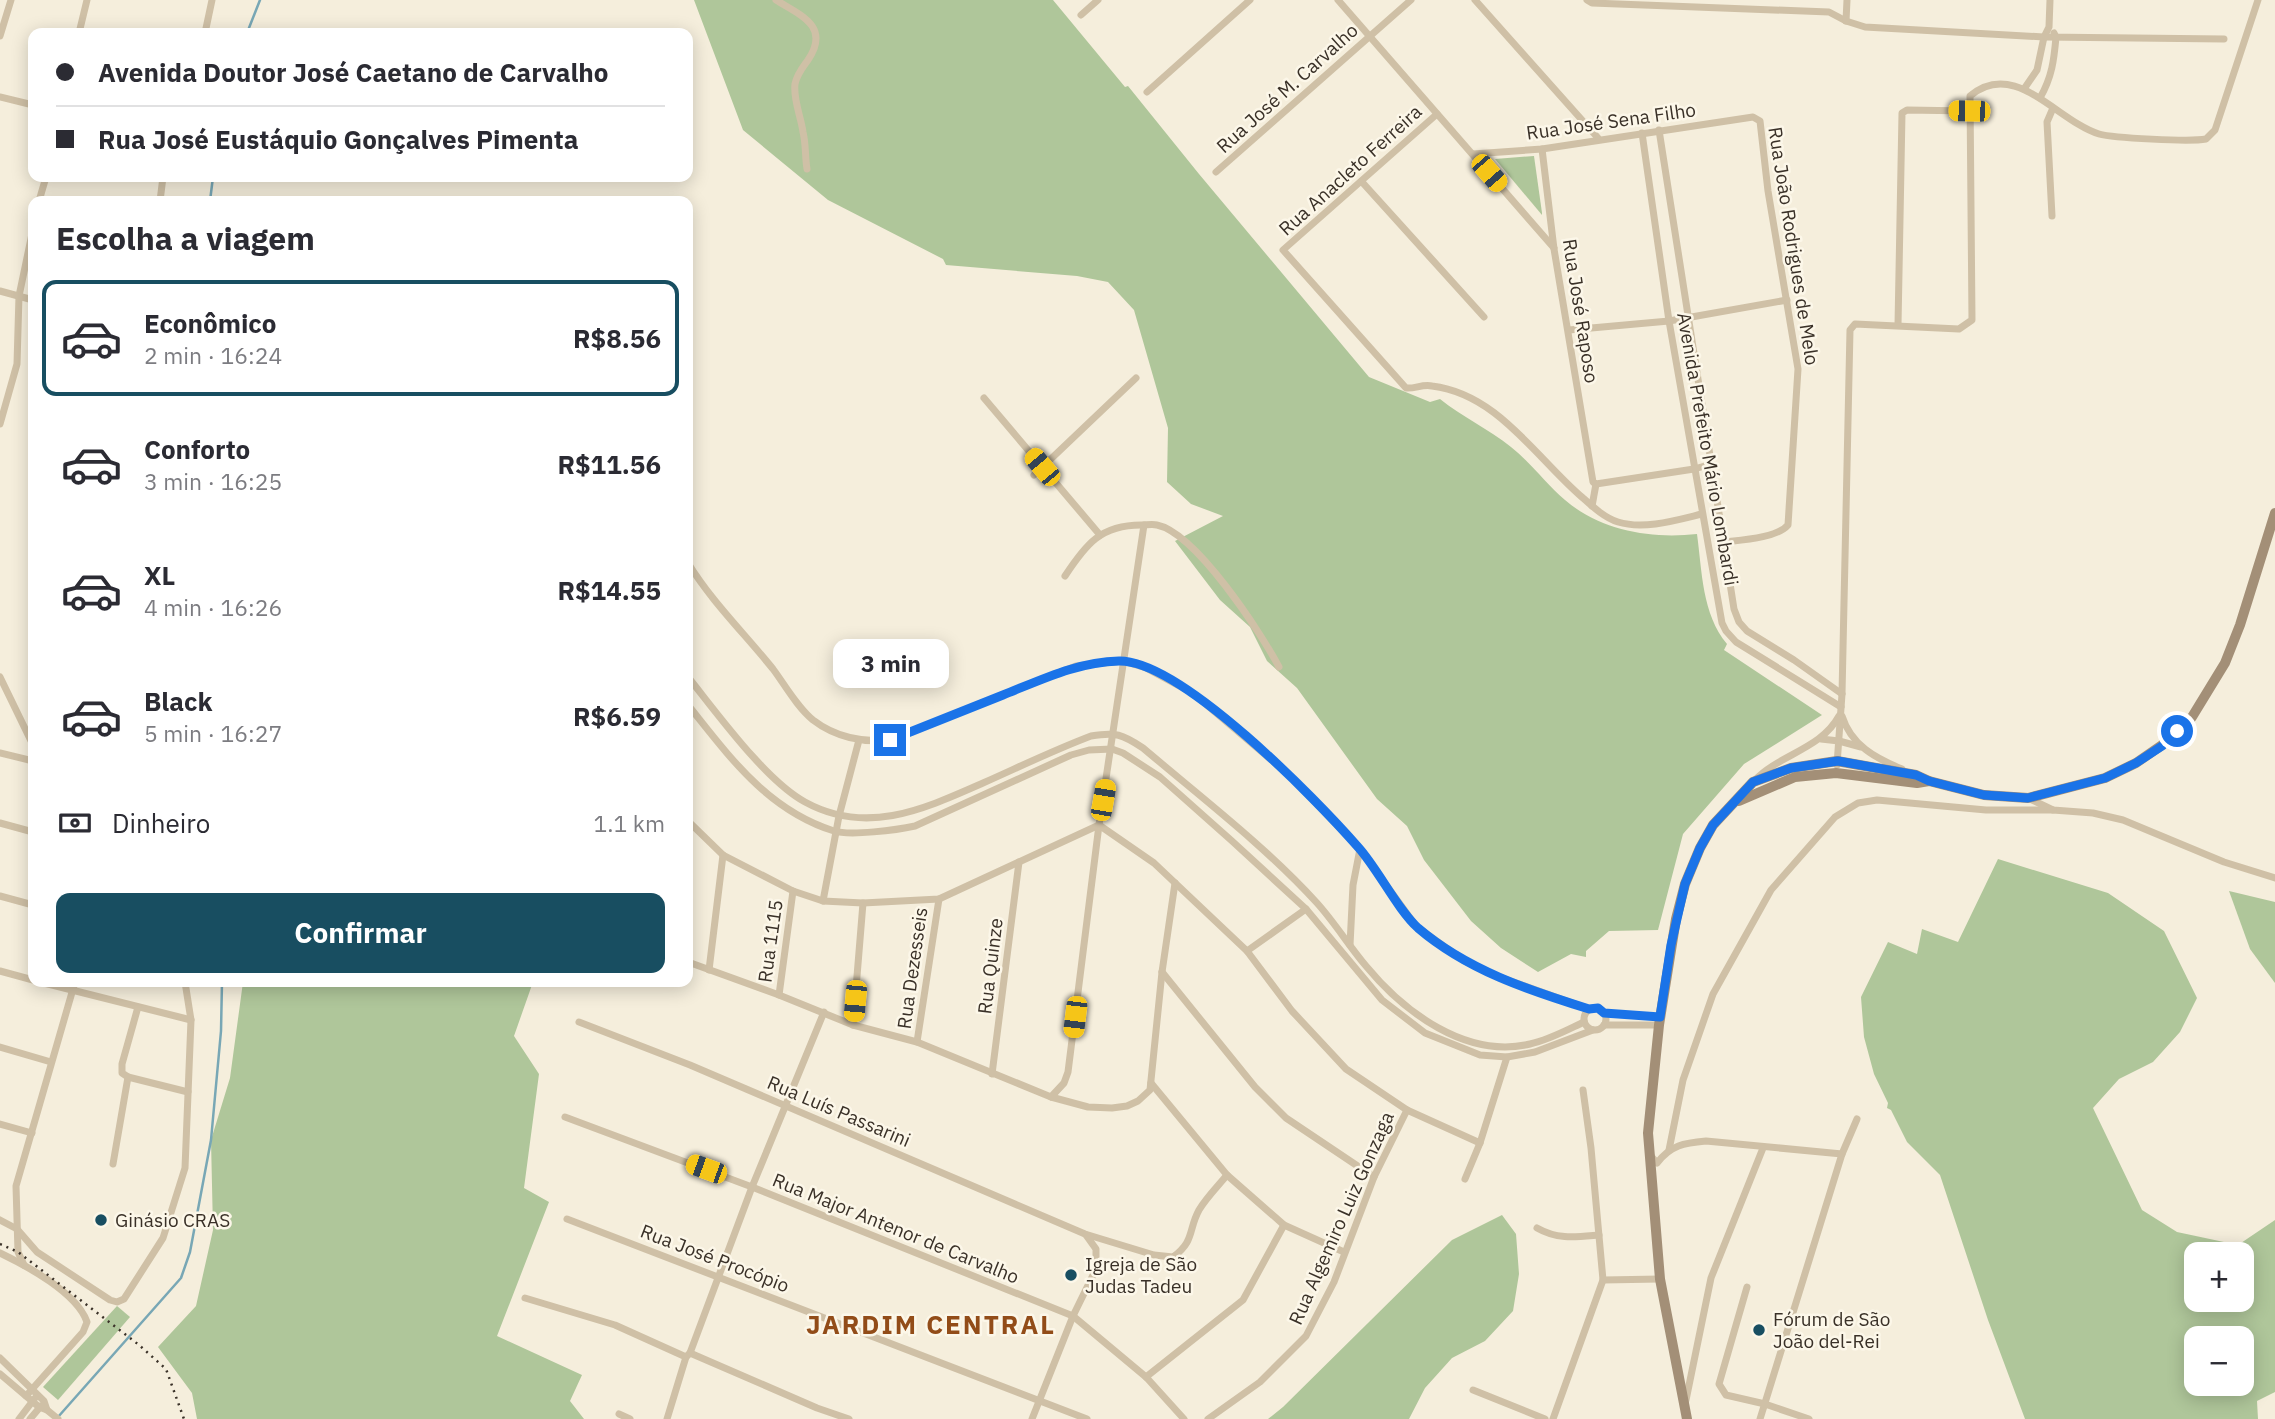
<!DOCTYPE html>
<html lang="pt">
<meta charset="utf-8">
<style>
:root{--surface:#fff;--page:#f2f2f3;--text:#2b2b33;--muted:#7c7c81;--line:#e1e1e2;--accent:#184e61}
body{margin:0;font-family:"IBM Plex Sans",sans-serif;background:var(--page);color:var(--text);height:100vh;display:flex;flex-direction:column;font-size:26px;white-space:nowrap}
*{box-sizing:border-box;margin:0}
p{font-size:23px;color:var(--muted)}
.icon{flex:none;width:38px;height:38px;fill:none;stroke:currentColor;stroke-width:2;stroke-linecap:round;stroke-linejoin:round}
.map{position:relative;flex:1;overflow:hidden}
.side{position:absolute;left:28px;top:196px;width:665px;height:791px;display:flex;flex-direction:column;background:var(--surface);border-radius:14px;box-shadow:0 4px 18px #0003}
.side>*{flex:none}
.banner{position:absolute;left:28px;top:28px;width:665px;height:154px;border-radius:14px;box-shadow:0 4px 18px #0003;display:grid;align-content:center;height:154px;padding:0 28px;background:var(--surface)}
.controls{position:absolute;left:2184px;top:1242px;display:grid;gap:14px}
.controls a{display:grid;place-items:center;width:70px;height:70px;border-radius:14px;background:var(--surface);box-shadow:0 4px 18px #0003;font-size:35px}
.end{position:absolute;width:32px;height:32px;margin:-16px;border:9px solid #1a73e8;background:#fff;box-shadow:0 0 0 4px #fff}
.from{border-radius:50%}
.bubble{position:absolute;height:49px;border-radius:14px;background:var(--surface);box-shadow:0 4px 18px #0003;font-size:23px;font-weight:700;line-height:49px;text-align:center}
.car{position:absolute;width:21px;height:42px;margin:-21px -10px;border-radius:9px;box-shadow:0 0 5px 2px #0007;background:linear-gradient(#f5c518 24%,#345 0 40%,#f5c518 0 76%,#345 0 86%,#f5c518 0)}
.banner b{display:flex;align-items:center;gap:24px;height:66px;font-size:26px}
.banner b+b{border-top:2px solid var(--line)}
.banner i{width:18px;height:18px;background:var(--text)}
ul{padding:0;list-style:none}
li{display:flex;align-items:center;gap:21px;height:116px;margin:0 14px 10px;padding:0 14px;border:4px solid transparent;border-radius:14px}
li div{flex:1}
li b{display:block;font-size:26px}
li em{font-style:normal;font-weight:700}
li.on{border-color:var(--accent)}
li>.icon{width:63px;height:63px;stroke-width:1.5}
h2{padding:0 28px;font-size:32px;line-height:84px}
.pay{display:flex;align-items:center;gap:18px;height:77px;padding:0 28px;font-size:26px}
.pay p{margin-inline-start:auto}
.button{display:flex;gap:14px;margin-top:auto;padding:14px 28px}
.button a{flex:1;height:80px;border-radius:14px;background:var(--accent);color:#fff;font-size:28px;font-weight:700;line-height:80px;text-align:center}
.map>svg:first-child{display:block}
.green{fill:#afc69a;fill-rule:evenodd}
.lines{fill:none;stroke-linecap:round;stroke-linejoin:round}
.stream{stroke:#78a7b5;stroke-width:2.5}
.street{stroke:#cfc0a6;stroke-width:7}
.secondary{stroke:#a38f77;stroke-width:10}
.rail{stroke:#3a3128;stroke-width:2.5;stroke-dasharray:2 5;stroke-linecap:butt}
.route{stroke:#1a73e8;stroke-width:9}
.poi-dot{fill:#184e61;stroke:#fcf7e9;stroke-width:2.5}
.labels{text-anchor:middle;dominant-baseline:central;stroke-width:5;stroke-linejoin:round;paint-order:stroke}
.street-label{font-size:19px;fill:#3a3128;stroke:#fcf7e9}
.poi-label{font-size:19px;fill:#3a3128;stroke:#fcf7e9;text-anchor:start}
.district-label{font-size:26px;font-weight:bold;letter-spacing:2px;fill:#924c18;stroke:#fcf7e9}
</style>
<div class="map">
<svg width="2275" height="1419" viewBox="0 0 2275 1419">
<rect width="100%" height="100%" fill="#f5eedc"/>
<g class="green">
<path d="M694,0H1053L1125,87L1128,86L1199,174L1369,377L1430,402L1440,399C1462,417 1489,429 1511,447C1531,463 1546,484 1565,500C1601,531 1651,539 1697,534C1702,571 1702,614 1727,644L1724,650L1822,715L1744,764L1683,834L1658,930L1609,931L1586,951V957L1571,954L1538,972L1501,948L1471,921L1424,860L1407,826L1377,799L1297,688L1267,661L1250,627L1220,600L1175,541L1223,516L1191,504L1167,482L1168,428L1134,310L1108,282L1077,276L946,265L943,259L828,200L743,130Z"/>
<path d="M1534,156L1542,213V215L1495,159Z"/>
<path d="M1998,859L2108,893L2164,931L2197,998L2180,1032L2153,1062L2119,1079L2093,1108L2142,1210L2177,1232L2238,1245L2275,1220V1392L2257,1401L2258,1419H2025L1988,1320L1940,1175L1907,1142L1891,1110L1887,1108L1888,1103L1874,1074L1864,1037L1861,997L1888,942L1917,954L1922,929L1958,942ZM2196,1255H2242V1300H2196ZM2196,1339H2242V1384H2196Z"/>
<path d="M2229,891L2275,902V983L2250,949Z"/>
<path d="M243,982H533L514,1036L539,1074L524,1188L549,1202L497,1336L582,1375L570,1401L584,1419H197L192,1393L158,1347L196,1306L213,1230L211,1140L230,1078Z"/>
<path d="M1502,1215L1516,1234L1519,1274L1513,1311L1485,1341L1452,1358L1425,1388L1409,1419H1268L1283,1407L1452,1240Z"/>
<path d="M117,1306L130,1317L58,1400L43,1387Z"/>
</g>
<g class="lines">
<g class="stream">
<path d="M247,33L260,0"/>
<path d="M210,201L213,177"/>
<path d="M58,1417L181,1278L190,1252L211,1140L221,1031L222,982"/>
</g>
<g class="street">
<path d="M776,0C800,15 831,26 808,60C803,67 797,74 795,84C793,99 801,117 803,132C806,144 805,157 807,169"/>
<path d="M1338,0L1554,248"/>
<path d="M1475,0L1598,138"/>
<path d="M1587,0L1592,3L1829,12L1846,21L1865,27L2044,37L2224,39"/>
<path d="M1081,15L1098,0"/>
<path d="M1846,21L1847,0"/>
<path d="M79,33L87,0"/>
<path d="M205,33L212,0"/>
<path d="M0,36L11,0"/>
<path d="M2024,89L2037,70L2044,37L2049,27L2050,0"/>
<path d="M1147,92L1250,0"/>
<path d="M0,97L33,105"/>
<path d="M2040,98C2052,77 2054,60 2056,37L2054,33"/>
<path d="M1437,114L1283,250L1406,388C1415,389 1422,384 1432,386C1498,394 1536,458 1583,498C1593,507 1605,518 1618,522C1644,530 1677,520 1702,514"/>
<path d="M1659,130L1734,609L1739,622L1747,631L1794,660L1842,694"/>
<path d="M1642,133L1669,321L1722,623L1726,631L1736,642L1841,707"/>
<path d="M1542,149L1554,249L1593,482L1596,484L1694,469L1712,464"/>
<path d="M1473,154L1542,149L1753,117L1760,121L1768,191L1798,369L1788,525C1777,538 1741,540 1724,542"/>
<path d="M1216,172L1411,0"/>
<path d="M1362,182L1484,317"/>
<path d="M39,201L46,177"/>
<path d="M160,201L163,177"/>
<path d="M2052,216L2047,122L2053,108"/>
<path d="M0,291L33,300"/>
<path d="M1898,325L1902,113L1907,110L1969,111"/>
<path d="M1569,330L1669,321L1787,300"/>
<path d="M984,398L1100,535"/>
<path d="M0,424L17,364L19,296L33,229"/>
<path d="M1034,475L1136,378"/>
<path d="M1592,506L1596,484"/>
<path d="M688,563C712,602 744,633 773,669C785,685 797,707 813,720C835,737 863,743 890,740L1076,666L1123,661L1146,668L1194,694L1289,775L1360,849L1416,926L1463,960L1491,974L1589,1009"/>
<path d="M1065,576C1086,544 1101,525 1141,525C1146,525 1153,524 1157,525C1196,533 1261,633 1279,667"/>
<path d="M0,677L33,745"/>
<path d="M688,677C717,713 765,780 805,802C867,836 924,809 983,783C1019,767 1054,750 1091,736C1116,732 1122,734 1143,748C1202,798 1265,846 1317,903C1335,923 1349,946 1366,966C1404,1012 1466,1059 1530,1044C1549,1040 1567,1030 1584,1022"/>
<path d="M688,705C729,756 767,810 834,831C850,836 897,830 915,826L1071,755L1089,750L1112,749L1123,753L1160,777L1232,841L1306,909L1382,1000L1425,1033L1480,1055L1507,1057L1535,1052L1593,1030"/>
<path d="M1842,716C1851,745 1875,758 1902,769"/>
<path d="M1821,739L1839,741L1861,747"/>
<path d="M0,753L33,761"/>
<path d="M1837,765L1842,694L1850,330L1855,324L1959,329L1972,320L1970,96C2015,58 2057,121 2099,134C2113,138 2190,142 2206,139L2215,130L2258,0"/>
<path d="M1755,780C1780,754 1821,749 1839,716"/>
<path d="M2028,798L2053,810L2093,813L2123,820L2224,862L2275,878"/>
<path d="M688,821L723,855L793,891L823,901L863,903L939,899L1099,825L1154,863L1247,951L1292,1011L1346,1069L1407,1110L1480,1143"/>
<path d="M0,823L33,832"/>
<path d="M0,896L33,905"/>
<path d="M823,901L839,816L859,740"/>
<path d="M1350,945L1353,885L1360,849"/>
<path d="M1247,951L1306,909"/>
<path d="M688,962L779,995L853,1025L917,1042L1051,1097L1088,1107L1112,1108L1127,1106L1138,1101L1150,1090L1162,972L1175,883"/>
<path d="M709,970L723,855"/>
<path d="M0,971L33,980"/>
<path d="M1162,972L1255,1087L1286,1118L1374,1177"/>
<path d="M40,982L191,1020"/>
<path d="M779,995L793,891"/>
<circle cx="1595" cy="1019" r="11"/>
<path d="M1604,1013L1660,1017"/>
<path d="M579,1022L690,1065L1085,1234L1154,1255L1173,1257C1195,1241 1188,1230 1199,1210C1206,1198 1218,1186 1227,1175"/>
<path d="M853,1025L863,903"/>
<path d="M1604,1025H1659"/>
<path d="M917,1042L939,899"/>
<path d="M0,1047L51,1062"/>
<path d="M992,1074L1019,862"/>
<path d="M128,1077L188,1092"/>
<path d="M1151,1083L1227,1175L1284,1225L1344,1252"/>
<path d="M1051,1097L1064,1083L1068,1072L1099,825L1144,525"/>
<path d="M565,1117L752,1187L1073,1316L1146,1377L1184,1419"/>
<path d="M0,1124L32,1133"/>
<path d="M1669,1150L1683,1080L1713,994L1771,890L1835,817L1858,803L1877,800L1986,810H2053"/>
<path d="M1651,1156L1657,1163C1671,1145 1684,1143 1706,1141L1842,1154"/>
<path d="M113,1164L128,1077L122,1073V1064L138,1007"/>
<path d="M1465,1179L1480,1143L1507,1057"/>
<path d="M567,1219L1087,1419"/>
<path d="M0,1220L17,1229L37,1252L110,1300L117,1302L124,1299L163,1238L185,1168L191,1020L185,982"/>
<path d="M1537,1228C1558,1240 1576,1237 1599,1235"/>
<path d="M0,1253C27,1266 77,1293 87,1322L83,1332L26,1396"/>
<path d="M24,1265L18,1252L16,1186L75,982"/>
<path d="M1603,1280L1660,1279"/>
<path d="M1747,1287L1719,1384L1726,1395L1765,1404L1809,1419"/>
<path d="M525,1298L615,1325L686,1357"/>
<path d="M690,1353L817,1408L849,1419"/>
<path d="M0,1358L44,1401L47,1410"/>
<path d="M0,1374L39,1407L47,1410L58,1419"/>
<path d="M1146,1377L1243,1300L1284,1225"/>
<path d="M1473,1390L1545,1419"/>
<path d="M1686,1400L1711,1278L1763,1148"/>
<path d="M619,1414L630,1419"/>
<path d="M19,1419L35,1398"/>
<path d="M30,1419L41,1406"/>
<path d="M667,1419L686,1357L690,1353L752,1187L824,1012"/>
<path d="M1032,1419L1073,1316L1096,1269V1249L1086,1235"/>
<path d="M1208,1419L1260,1382L1306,1336L1334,1282L1374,1177L1407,1110"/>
<path d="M1553,1419L1603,1280L1591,1148L1583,1090"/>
<path d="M1760,1419L1842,1154L1857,1119"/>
</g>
<g class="secondary">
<path d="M1739,801L1795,777L1836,773L1917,783L1929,781"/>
<path d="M1687,1419L1660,1279L1648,1133L1659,1025L1676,919L1685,884L1700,848L1713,825L1753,782L1791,768L1837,761L1916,775L1929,781L1984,795L2028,798L2105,778L2136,763L2162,745L2192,717L2225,663L2240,625L2275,513"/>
</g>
<path class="rail" d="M0,1244L18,1252L139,1345L166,1369L184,1419"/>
</g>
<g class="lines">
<path class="route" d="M890,740C927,725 965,710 1003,695C1041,680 1077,662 1119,661C1181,660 1317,800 1358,847C1378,869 1397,909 1418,928C1467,970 1528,990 1589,1009L1598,1008L1604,1013L1660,1017L1671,945L1685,884L1700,848L1713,825L1753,782L1791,768L1838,761L1916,775L1929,781L1984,795L2028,798L2105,778L2136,763L2162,746L2177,731"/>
</g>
<g class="poi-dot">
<circle cx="101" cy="1220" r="7"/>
<circle cx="1071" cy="1275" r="7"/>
<circle cx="1759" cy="1330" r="7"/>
</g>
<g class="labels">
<g class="street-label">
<text transform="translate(1287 88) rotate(-42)">Rua José M. Carvalho</text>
<text transform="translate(1611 121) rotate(-8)">Rua José Sena Filho</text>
<text transform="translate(1350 170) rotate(-42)">Rua Anacleto Ferreira</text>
<text transform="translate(1794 246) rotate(81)">Rua João Rodrigues de Melo</text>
<text transform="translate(1581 311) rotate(81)">Rua José Raposo</text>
<text transform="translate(1708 449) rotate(80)">Avenida Prefeito Mário Lombardi</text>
<text transform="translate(770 941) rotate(-82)">Rua 1115</text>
<text transform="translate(990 966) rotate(-83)">Rua Quinze</text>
<text transform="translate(912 968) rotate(-82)">Rua Dezesseis</text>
<text transform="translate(839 1111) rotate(23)">Rua Luís Passarini</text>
<text transform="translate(1341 1218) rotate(-66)">Rua Algemiro Luiz Gonzaga</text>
<text transform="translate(896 1228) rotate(22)">Rua Major Antenor de Carvalho</text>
<text transform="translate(715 1258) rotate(21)">Rua José Procópio</text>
</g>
<g class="poi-label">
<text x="115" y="1220">Ginásio CRAS</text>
<text x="1085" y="1264">Igreja de São<tspan x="1085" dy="22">Judas Tadeu</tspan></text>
<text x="1773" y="1319">Fórum de São<tspan x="1773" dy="22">João del-Rei</tspan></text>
</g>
<g class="district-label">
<text x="931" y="1324">JARDIM CENTRAL</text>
</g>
</g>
</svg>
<div class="controls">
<a>+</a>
<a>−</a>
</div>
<i class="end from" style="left:2177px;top:731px"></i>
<i class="end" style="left:890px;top:740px"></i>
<div class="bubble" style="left:833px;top:639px;width:116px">3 min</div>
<i class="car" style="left:1969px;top:111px;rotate:271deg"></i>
<i class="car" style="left:1489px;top:173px;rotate:139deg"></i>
<i class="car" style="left:1042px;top:467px;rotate:320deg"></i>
<i class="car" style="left:1103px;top:800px;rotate:10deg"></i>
<i class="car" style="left:855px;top:1001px;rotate:185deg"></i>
<i class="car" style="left:1075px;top:1017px;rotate:187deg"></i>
<i class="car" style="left:706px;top:1169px;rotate:290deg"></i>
<div class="banner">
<b><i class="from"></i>Avenida Doutor José Caetano de Carvalho</b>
<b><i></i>Rua José Eustáquio Gonçalves Pimenta</b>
</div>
<section class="side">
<h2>Escolha a viagem</h2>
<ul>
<li class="on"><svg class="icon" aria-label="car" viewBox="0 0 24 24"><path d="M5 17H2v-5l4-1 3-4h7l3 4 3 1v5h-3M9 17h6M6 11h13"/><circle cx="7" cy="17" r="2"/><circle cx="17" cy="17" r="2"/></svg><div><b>Econômico</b><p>2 min · 16:24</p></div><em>R$8.56</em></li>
<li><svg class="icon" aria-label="car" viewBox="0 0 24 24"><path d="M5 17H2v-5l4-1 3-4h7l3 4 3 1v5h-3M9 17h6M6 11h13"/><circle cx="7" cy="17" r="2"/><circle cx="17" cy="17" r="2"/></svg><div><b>Conforto</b><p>3 min · 16:25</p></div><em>R$11.56</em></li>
<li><svg class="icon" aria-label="car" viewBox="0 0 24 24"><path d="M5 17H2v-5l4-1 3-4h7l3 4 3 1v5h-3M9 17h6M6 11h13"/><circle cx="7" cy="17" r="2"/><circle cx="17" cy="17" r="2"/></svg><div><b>XL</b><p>4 min · 16:26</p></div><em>R$14.55</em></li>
<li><svg class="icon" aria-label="car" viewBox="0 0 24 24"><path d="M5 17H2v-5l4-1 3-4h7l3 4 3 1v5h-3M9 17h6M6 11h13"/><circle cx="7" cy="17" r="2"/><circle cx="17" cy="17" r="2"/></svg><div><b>Black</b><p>5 min · 16:27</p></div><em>R$6.59</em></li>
</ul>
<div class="pay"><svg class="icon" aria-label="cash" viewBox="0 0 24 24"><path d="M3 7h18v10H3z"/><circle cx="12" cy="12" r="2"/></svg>Dinheiro<p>1.1 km</p></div>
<div class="button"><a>Confirmar</a></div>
</section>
</div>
